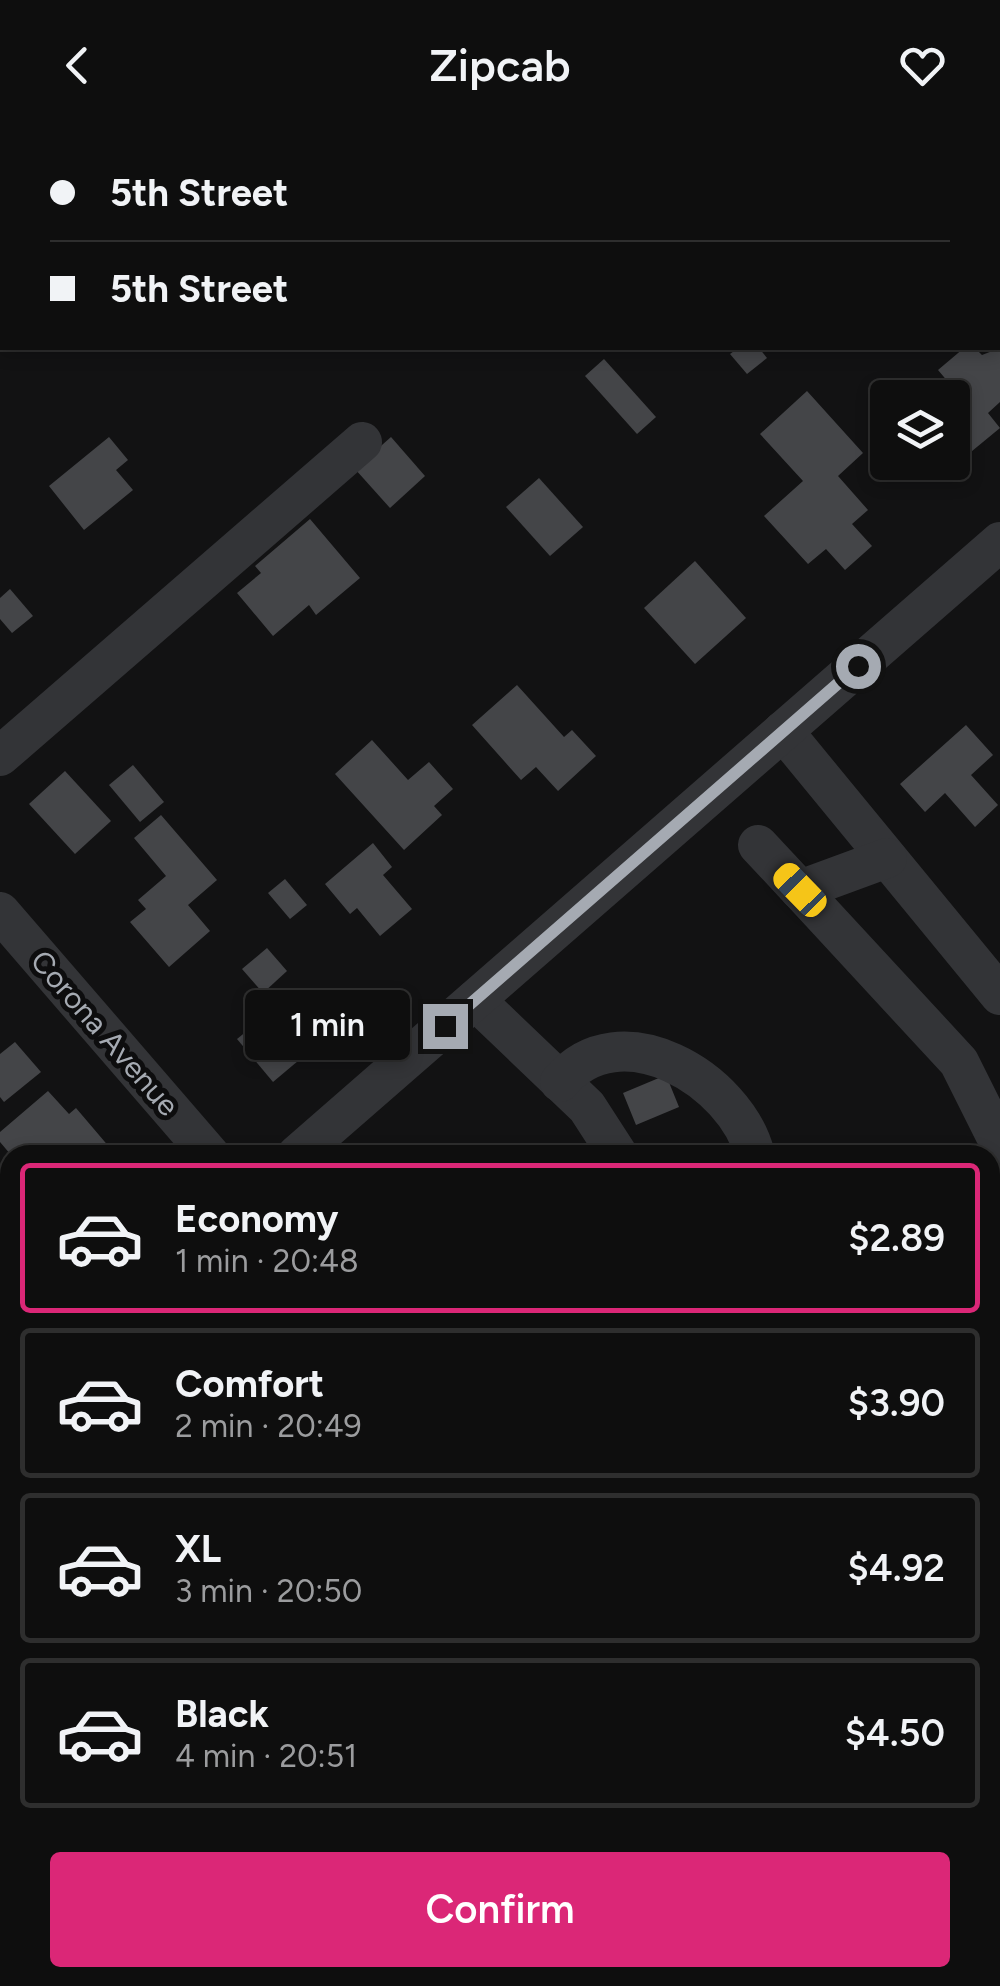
<!DOCTYPE html>
<meta charset="utf-8">
<style>
:root{--surface:#0e0e0e;--page:#1c1c1c;--text:#f1f3f6;--muted:#9b9c9e;--line:#2e2e2e;--accent:#db2777}
body{margin:0;font-family:Figtree,sans-serif;background:var(--page);color:var(--text);height:100vh;display:flex;flex-direction:column;font-size:38px;white-space:nowrap}
*{box-sizing:border-box;margin:0}
p{font-size:32px;color:var(--muted)}
.icon{flex:none;width:55px;height:55px;fill:none;stroke:currentColor;stroke-width:2;stroke-linecap:round;stroke-linejoin:round}
.map{position:relative;flex:1;overflow:hidden}
.details{position:absolute;left:0px;top:1015px;width:1000px;height:842px;display:flex;flex-direction:column;background:var(--surface);border-radius:30px 30px 0 0;box-shadow:0 5px 15px #0003,0 0 0 2px var(--line)}
.details>*{flex:none}
.top-card{position:absolute;left:0px;top:0px;width:1000px;height:220px;box-shadow:0 5px 15px #0003,0 0 0 2px var(--line);display:grid;align-content:center;height:220px;padding:0 50px;background:var(--surface)}
.tools{position:absolute;left:870px;top:250px;display:grid;gap:20px}
.tools a{display:grid;place-items:center;width:100px;height:100px;border-radius:10px;background:var(--surface);box-shadow:0 5px 15px #0003,0 0 0 2px var(--line);font-size:50px}
.end{position:absolute;width:45px;height:45px;margin:-22px;border:12px solid #a5aab2;background:#111;box-shadow:0 0 0 5px #111}
.from{border-radius:50%}
.bubble{position:absolute;height:70px;border-radius:10px;background:var(--surface);box-shadow:0 5px 15px #0003,0 0 0 2px var(--line);font-size:32px;font-weight:600;line-height:70px;text-align:center}
.car{position:absolute;width:30px;height:60px;margin:-30px -15px;border-radius:12px;box-shadow:0 0 8px 2px #0007;background:linear-gradient(#f5c518 24%,#345 0 40%,#f5c518 0 76%,#345 0 86%,#f5c518 0)}
.top-card b{display:flex;align-items:center;gap:35px;height:95px;font-size:38px}
.top-card b+b{border-top:2px solid var(--line)}
.top-card i{width:25px;height:25px;background:var(--text)}
ul{padding:18px 0 0;list-style:none}
li{display:flex;align-items:center;gap:30px;height:150px;margin:0 20px 15px;padding:0 30px;border:5px solid var(--line);border-radius:10px}
li div{flex:1}
li b{display:block;font-size:38px}
li em{font-style:normal;font-weight:600}
li.current{border-color:var(--accent)}
li>.icon{width:90px;height:90px;stroke-width:1.5}
.button{display:flex;gap:20px;margin-top:auto;padding:20px 50px}
.button a{flex:1;height:115px;border-radius:10px;background:var(--accent);color:#fff;font-size:40px;font-weight:600;line-height:115px;text-align:center}
header{display:flex;justify-content:space-between;align-items:center;height:130px;padding:0 50px;background:var(--surface);font-size:45px;font-weight:600}
.map>svg:first-child{display:block}
.building{fill:#444548}
.lines{fill:none;stroke-linecap:round;stroke-linejoin:round}
.minor{stroke:#333437;stroke-width:40}
.route{stroke:#a5aab2;stroke-width:12}
.labels{text-anchor:middle;dominant-baseline:central;stroke-width:10;stroke-linejoin:round;paint-order:stroke}
.street-label{font-size:30px;fill:#a5aab2;stroke:#0d0d0e}
</style>
<header><svg class="icon" aria-label="back" viewBox="0 0 24 24"><path d="M15 5l-7 7 7 7"/></svg>Zipcab<svg class="icon" aria-label="heart" viewBox="0 0 24 24"><path d="M12 20l-8-8c-3-5 5-10 8-4 3-6 11-1 8 4z"/></svg></header>
<div class="map">
<svg width="1000" height="1856" viewBox="0 0 1000 1856">
<rect width="100%" height="100%" fill="#121213"/>
<g class="building">
<path d="M738,218H759L767,228L747,244L730,224Z"/>
<path d="M964,218H975L982,225L1000,218V272L988,283L1000,298L966,326L952,311V268H932L949,253L938,240Z"/>
<path d="M604,229L656,287L637,304L585,246Z"/>
<path d="M807,261L863,323L838,346L868,380L852,394L872,416L845,440L826,419L808,434L764,386L803,351L760,304Z"/>
<path d="M109,307L128,330L116,340L133,360L84,400L49,356Z"/>
<path d="M391,307L425,346L390,378L355,339Z"/>
<path d="M539,348L583,397L550,426L506,377Z"/>
<path d="M310,389L360,448L316,485L309,475L273,506L237,463L261,443L255,436Z"/>
<path d="M695,431L746,488L695,534L644,478Z"/>
<path d="M10,459L33,486L12,503L0,489V468Z"/>
<path d="M517,555L564,607L572,600L596,626L558,661L536,637L521,650L472,595Z"/>
<path d="M966,595L993,625L971,645L998,675L975,697L945,663L925,682L900,654Z"/>
<path d="M372,610L408,650L429,632L453,659L434,676L442,685L404,720L335,644Z"/>
<path d="M133,635L164,672L140,692L109,655Z"/>
<path d="M65,641L111,691L75,724L29,674Z"/>
<path d="M161,685L217,750L188,775L210,801L169,837L130,792L146,779L138,770L166,746L134,708Z"/>
<path d="M373,713L392,737L383,745L412,779L380,806L357,778L350,784L325,754Z"/>
<path d="M285,749L307,775L290,789L268,763Z"/>
<path d="M267,818L287,841L263,863L242,839Z"/>
<path d="M282,872L317,915L273,952L237,909Z"/>
<path d="M15,912L41,942L4,972L0,967V924Z"/>
<path d="M666,945L679,977L636,995L623,963Z"/>
<path d="M48,961L69,984L76,978L116,1025H11L0,1012V1002Z"/>
<path d="M0,1142L10,1154V1182L0,1190Z"/>
<path d="M5,1385L10,1391V1496L0,1505V1390Z"/>
<path d="M1000,1562V1621L990,1630V1571Z"/>
</g>
<g class="lines">
<g class="minor">
<path d="M998,184L1000,187"/>
<path d="M783,601L1000,865"/>
<path d="M0,626L362,312"/>
<path d="M758,715L800,760L887,728"/>
<path d="M800,760L959,932L1000,1014"/>
<path d="M0,782L210,1025"/>
<path d="M475,870L587,977L618,1025"/>
<path d="M560,952C619,880 736,949 755,1025"/>
<path d="M297,1025L1000,412"/>
<path d="M0,1285L10,1276"/>
<path d="M990,1847L1000,1838"/>
<path d="M931,1848L938,1856"/>
</g>
</g>
<g class="lines">
<path class="route" d="M445,896L858,536"/>
</g>
<g class="labels">
<g class="street-label">
<text transform="translate(105 903) rotate(49)">Corona Avenue</text>
</g>
</g>
</svg>
<div class="tools">
<a><svg class="icon" aria-label="layers" viewBox="0 0 24 24"><path d="M12 4l9 5-9 5-9-5zM3 14l9 5 9-5"/></svg></a>
</div>
<i class="end from" style="left:858px;top:536px"></i>
<i class="end" style="left:445px;top:896px"></i>
<div class="bubble" style="left:245px;top:860px;width:165px">1 min</div>
<i class="car" style="left:800px;top:760px;rotate:316deg"></i>
<div class="top-card">
<b><i class="from"></i>5th Street</b>
<b><i></i>5th Street</b>
</div>
<section class="details">
<ul>
<li class="current"><svg class="icon" aria-label="car" viewBox="0 0 24 24"><path d="M5 17H2v-5l4-1 3-4h7l3 4 3 1v5h-3M9 17h6M6 11h13"/><circle cx="7" cy="17" r="2"/><circle cx="17" cy="17" r="2"/></svg><div><b>Economy</b><p>1 min · 20:48</p></div><em>$2.89</em></li>
<li><svg class="icon" aria-label="car" viewBox="0 0 24 24"><path d="M5 17H2v-5l4-1 3-4h7l3 4 3 1v5h-3M9 17h6M6 11h13"/><circle cx="7" cy="17" r="2"/><circle cx="17" cy="17" r="2"/></svg><div><b>Comfort</b><p>2 min · 20:49</p></div><em>$3.90</em></li>
<li><svg class="icon" aria-label="car" viewBox="0 0 24 24"><path d="M5 17H2v-5l4-1 3-4h7l3 4 3 1v5h-3M9 17h6M6 11h13"/><circle cx="7" cy="17" r="2"/><circle cx="17" cy="17" r="2"/></svg><div><b>XL</b><p>3 min · 20:50</p></div><em>$4.92</em></li>
<li><svg class="icon" aria-label="car" viewBox="0 0 24 24"><path d="M5 17H2v-5l4-1 3-4h7l3 4 3 1v5h-3M9 17h6M6 11h13"/><circle cx="7" cy="17" r="2"/><circle cx="17" cy="17" r="2"/></svg><div><b>Black</b><p>4 min · 20:51</p></div><em>$4.50</em></li>
</ul>
<div class="button"><a>Confirm</a></div>
</section>
</div>
